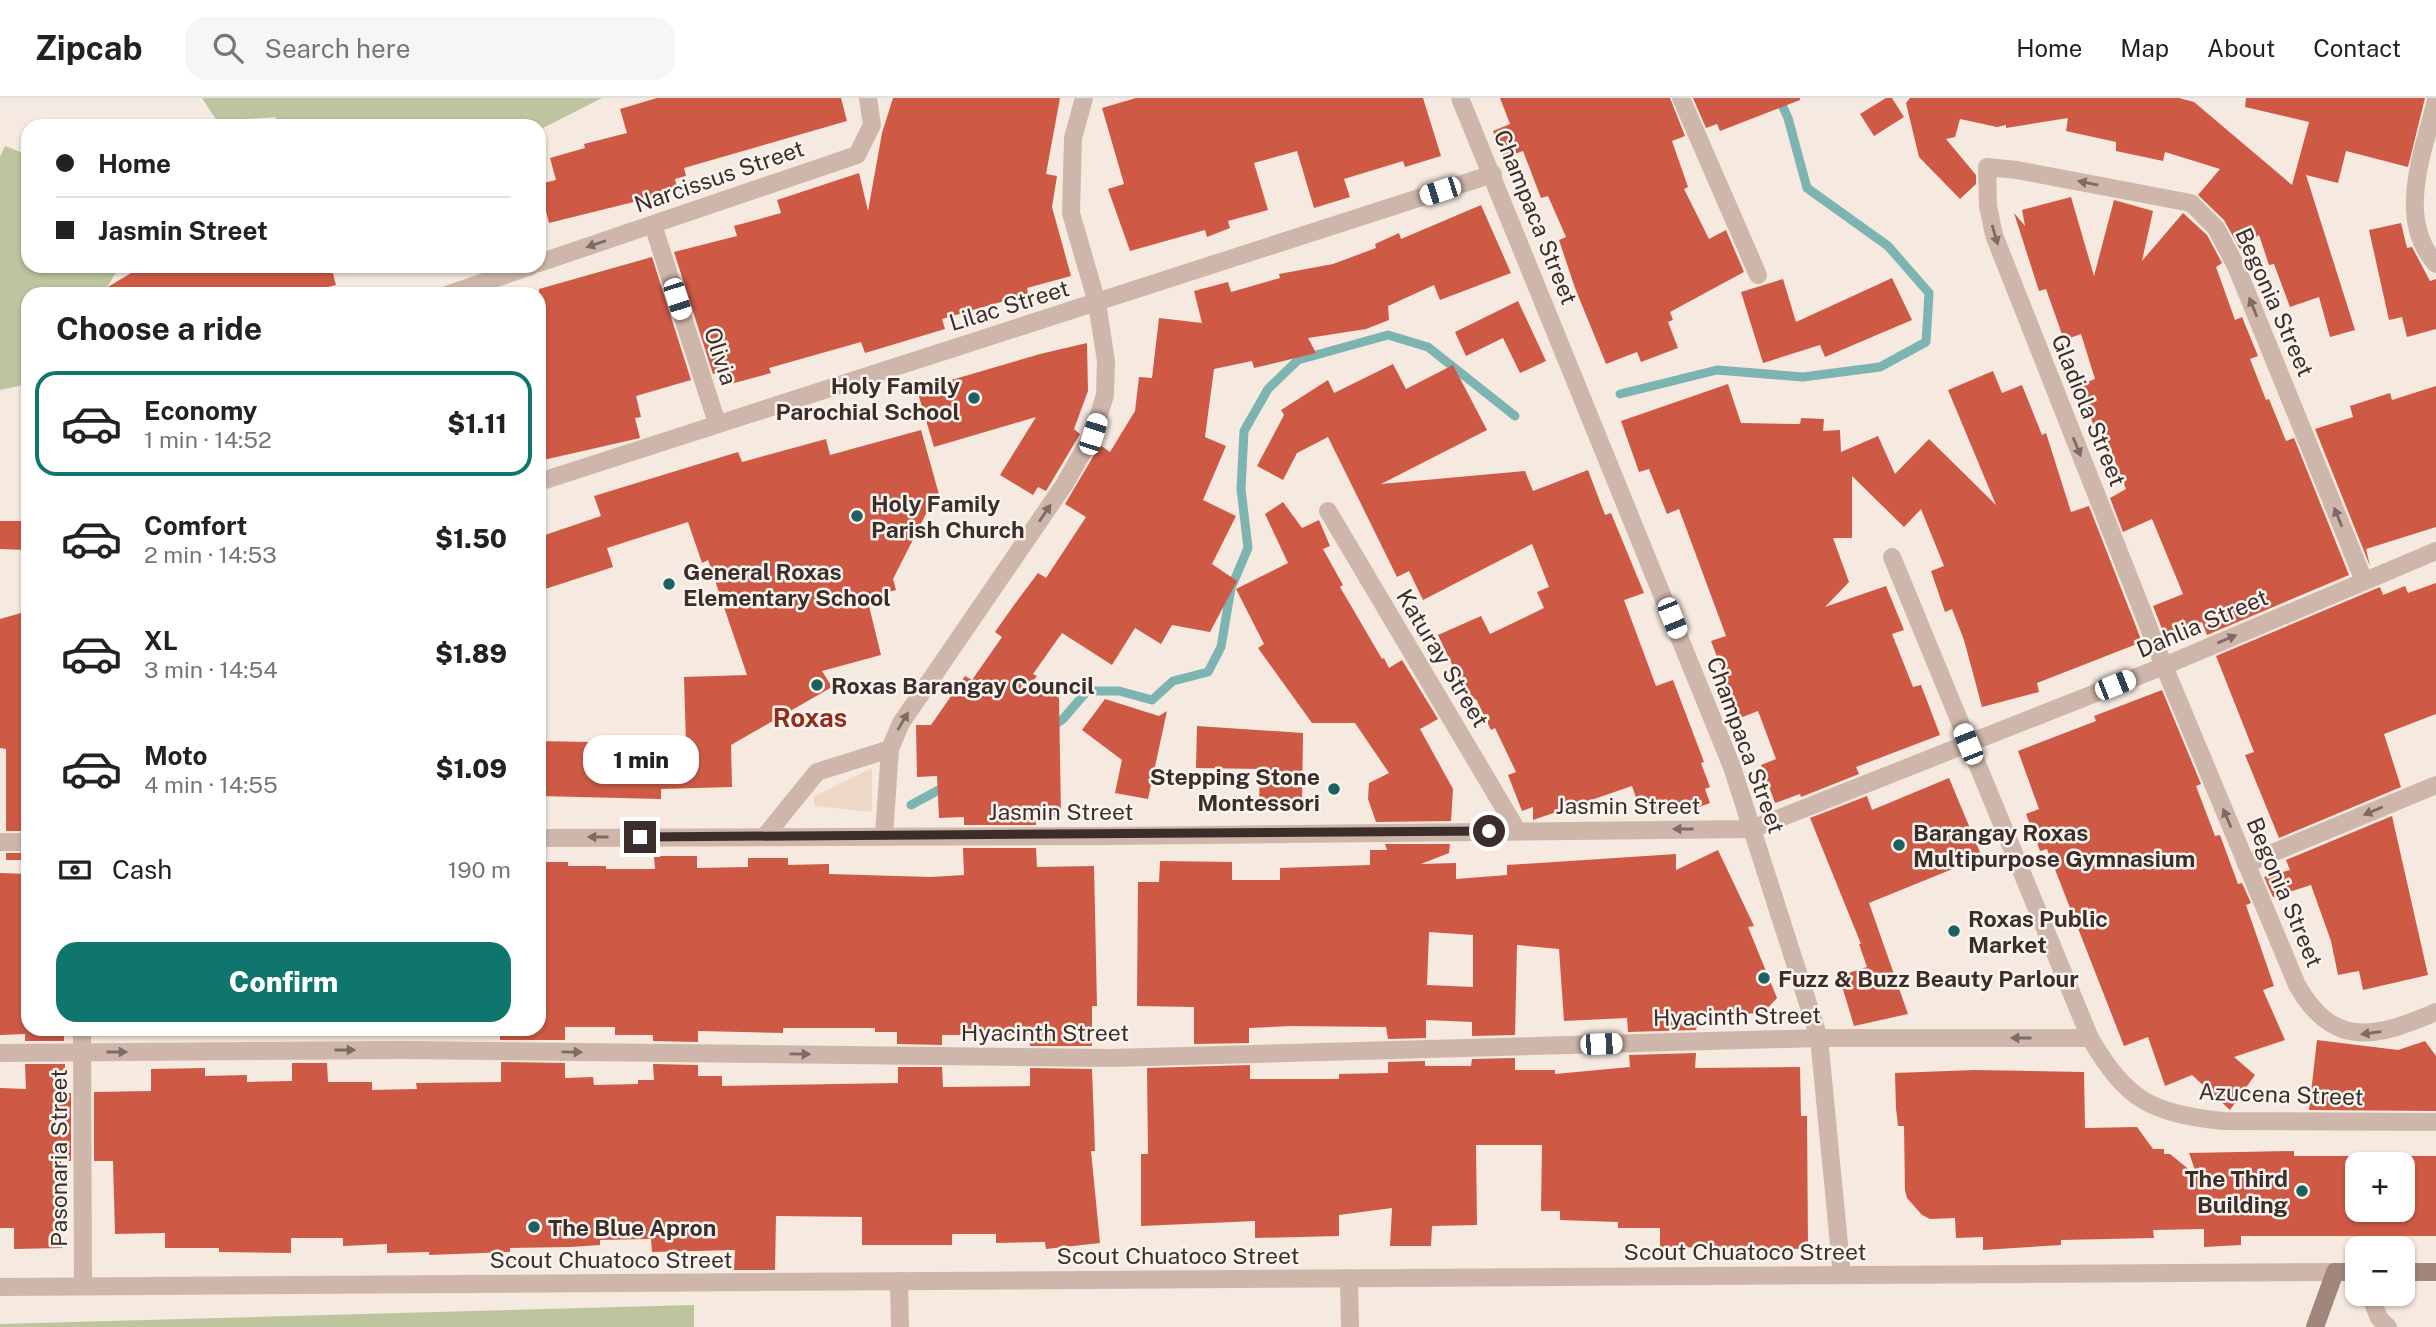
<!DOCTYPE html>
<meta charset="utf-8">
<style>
:root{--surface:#fff;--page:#f6f6f6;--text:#222;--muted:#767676;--line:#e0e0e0;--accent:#0f766e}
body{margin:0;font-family:"Public Sans",sans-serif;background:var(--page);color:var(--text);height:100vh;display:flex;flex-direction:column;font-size:26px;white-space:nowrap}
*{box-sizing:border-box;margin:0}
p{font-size:23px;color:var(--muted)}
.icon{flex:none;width:38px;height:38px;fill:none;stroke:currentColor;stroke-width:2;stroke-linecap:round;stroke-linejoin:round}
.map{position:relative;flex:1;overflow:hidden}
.drawer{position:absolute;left:21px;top:189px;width:525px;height:749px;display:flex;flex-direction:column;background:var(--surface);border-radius:21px;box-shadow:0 2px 5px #0004}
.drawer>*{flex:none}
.banner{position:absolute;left:21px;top:21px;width:525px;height:154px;border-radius:21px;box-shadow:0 2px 5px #0004;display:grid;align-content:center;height:154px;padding:0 35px;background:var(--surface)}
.fabs{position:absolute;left:2345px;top:1054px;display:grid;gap:14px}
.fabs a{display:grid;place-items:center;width:70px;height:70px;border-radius:14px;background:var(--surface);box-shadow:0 2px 5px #0004;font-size:35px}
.end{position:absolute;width:32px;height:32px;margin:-16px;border:9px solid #3b2e2a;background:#fff;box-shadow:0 0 0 4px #fff}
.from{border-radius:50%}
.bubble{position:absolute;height:49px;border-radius:21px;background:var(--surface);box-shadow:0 2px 5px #0004;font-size:23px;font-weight:800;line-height:49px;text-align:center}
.car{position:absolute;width:21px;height:42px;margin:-21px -10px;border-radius:9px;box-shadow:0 0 5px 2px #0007;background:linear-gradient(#fff 24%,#345 0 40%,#fff 0 76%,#345 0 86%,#fff 0)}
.banner b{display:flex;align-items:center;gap:24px;height:66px;font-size:26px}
.banner b+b{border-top:2px solid var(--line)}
.banner i{width:18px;height:18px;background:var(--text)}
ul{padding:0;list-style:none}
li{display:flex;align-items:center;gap:21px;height:105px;margin:0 14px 10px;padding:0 21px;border:4px solid transparent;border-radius:21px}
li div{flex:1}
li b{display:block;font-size:26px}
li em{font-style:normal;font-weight:800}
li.on{border-color:var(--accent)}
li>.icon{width:63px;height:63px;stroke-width:1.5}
h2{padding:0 35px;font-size:32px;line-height:84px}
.pay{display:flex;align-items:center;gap:18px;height:77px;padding:0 35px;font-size:26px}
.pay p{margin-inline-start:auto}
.primary-button{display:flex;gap:14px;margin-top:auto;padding:14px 35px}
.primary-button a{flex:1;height:80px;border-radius:21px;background:var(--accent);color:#fff;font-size:28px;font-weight:800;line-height:80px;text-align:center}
header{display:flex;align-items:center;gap:42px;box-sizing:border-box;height:98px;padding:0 35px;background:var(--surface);border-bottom:2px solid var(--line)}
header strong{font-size:33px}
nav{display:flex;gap:38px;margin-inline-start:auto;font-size:24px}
.search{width:490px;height:63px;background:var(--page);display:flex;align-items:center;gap:18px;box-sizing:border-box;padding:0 24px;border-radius:21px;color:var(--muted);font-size:26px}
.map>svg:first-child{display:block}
.green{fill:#bcc59e}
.plaza{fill:#edd8c6}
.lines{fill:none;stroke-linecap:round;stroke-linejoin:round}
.stream{stroke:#7cb4b1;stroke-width:9}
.building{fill:#ce5a45;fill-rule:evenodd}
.minor{stroke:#ceb7aa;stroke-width:18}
.tertiary{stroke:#ceb7aa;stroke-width:18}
.secondary{stroke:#a2867b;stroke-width:18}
.oneway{fill:#7d6c64}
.route{stroke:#3b2e2a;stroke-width:9}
.poi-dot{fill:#1c605f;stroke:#fbf3ed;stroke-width:2.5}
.labels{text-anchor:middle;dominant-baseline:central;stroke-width:5;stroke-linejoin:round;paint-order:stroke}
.street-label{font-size:23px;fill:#3b2e2a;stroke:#fbf3ed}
.poi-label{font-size:23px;font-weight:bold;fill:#3b2e2a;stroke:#fbf3ed;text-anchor:start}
.quarter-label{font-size:26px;font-weight:bold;fill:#902e1d;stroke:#fbf3ed}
</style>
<header>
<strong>Zipcab</strong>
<div class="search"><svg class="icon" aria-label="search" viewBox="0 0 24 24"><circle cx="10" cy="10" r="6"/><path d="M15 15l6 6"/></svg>Search here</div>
<nav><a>Home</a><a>Map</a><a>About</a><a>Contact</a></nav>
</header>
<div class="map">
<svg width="2436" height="1229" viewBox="0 0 2436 1229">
<rect width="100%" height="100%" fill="#f5e9e0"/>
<g class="green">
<path d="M202,0H602L539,32V28H280L275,19L217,23Z"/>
<path d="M5,48L28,57V168H120L103,196H28V286L0,292V59Z"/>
<path d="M694,1207V1229H0V1226Z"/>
</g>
<path class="plaza" d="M872,670V714L815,708L813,699Z"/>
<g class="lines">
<g class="stream">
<path d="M1620,296L1717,272L1803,279L1880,269L1926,244L1929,195L1888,148L1807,90L1788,20L1779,0"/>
<path d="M1050,630L1063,621L1087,593H1119L1152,602L1173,583L1208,574L1221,549L1231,490L1248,450L1241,391L1244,333L1268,291L1298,262L1388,237L1428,249L1515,318"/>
<path d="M911,707L946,688"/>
</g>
</g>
<g class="building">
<path d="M657,0H841L847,23L684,70L686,78L675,81L678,93L549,125L539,86L556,82L550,60L585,50L584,46L627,35L620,11Z"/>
<path d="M893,0H1060L1046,76L1057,78L1052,109L1071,178L1027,190L1028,196L942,221L945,231L865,255L861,244L769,270L771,275L727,287L724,273L713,276L674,154L737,138L734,128L781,115L777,102L859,75L868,113L882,35Z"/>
<path d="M1136,0H1423L1441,58L1405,69L1403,63L1344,81L1350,99L1314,110L1297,53L1254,65L1268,112L1228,123L1230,130L1207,139L1205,132L1130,153L1108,91L1124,86L1102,10Z"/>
<path d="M1500,0H1670L1685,38L1672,43L1688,89L1684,91L1709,141L1726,132L1744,174L1670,214L1673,222L1668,224L1678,250L1641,264L1637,254L1606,266L1575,190L1559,142L1566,139L1548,98L1541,100L1523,53L1504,60L1493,33L1510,26Z"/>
<path d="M1693,0H1800V2L1720,33L1717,26L1706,30Z"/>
<path d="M1886,0H1892L1904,19L1874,38L1860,16Z"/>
<path d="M1910,0H2179L2194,4L2292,87L2309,24L2245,9L2246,0H2425L2408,69L2346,53L2338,85L2306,77L2355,232L2330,239L2319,199L2290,209L2274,166L2269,167L2259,137L2240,151L2224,122L2198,97L2220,71L2165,54L2163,63L2116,53V44L2066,33L2068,20L2006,30V27L1997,29L1960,21L1955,39L1946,41L1976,77V86L1960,101L1919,59L1906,5Z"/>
<path d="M2071,99L2094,178L2114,102L2153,113L2142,163L2183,115L2207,137L2222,165L2216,169L2235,222L2242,219L2258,258L2250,261L2266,302L2269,301L2286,343L2294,340L2349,477L2207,537L2202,524L2164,536L2153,508L2183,496L2152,421L2123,434L2110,400L2126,391L2100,325L2094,328L2078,288L2095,281L2081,236L2064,242L2046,191L2039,193L2014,115L2025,128L2022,112Z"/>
<path d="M1481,107L1511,175L1440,202L1434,187L1388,208L1389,222L1366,231L1308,240L1316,255L1254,270L1252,263L1214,271L1205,339L1226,348L1203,402L1236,418L1212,466L1237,483L1210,534L1172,527L1161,546L1135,530L1112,567L1062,535L1033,576L1037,578L1034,582L1059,600L1061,718L1035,719L1036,727H964V719L939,720L937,678L917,679L916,627H931L965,578L972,582L1002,539L995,534L1014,507L1038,475L1046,480L1086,419L1065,406L1100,347L1110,354L1135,313L1139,279L1152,280L1159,220L1202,225L1194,193L1228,184L1231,194L1280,180L1279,176L1333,166L1376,150L1375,146L1399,135L1401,141Z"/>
<path d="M2401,125L2407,150L2412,149L2430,183L2436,181V231L2407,239L2402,219L2389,222L2369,132Z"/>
<path d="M652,159L691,282L636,298L641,319L635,320L640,340L539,363V191Z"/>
<path d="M143,168H331L336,187L298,196H96Z"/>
<path d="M1892,180L1912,222L1825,259L1820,247L1763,265L1741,194L1783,181L1796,224Z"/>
<path d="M1518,203L1546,263L1520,275L1503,240L1466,258L1455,234Z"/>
<path d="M1087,245L1088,293L1074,331L1080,336L1046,393L1038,389L1033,397L1000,377L1036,319L934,349L917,292L1040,256Z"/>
<path d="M1393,266L1406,291L1453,267L1487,332L1381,386L1525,373L1533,393L1588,372L1605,417L1611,415L1644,495L1624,502L1656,588L1673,582L1704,664L1701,665L1710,689L1705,691L1710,705L1680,716L1676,705L1642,717L1632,688L1533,722V709L1522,713L1508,677L1516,674L1495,630L1491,632L1476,601L1470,604L1438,537L1481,518L1490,536L1544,510L1537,494L1549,489L1532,446L1423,502L1409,473L1397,479L1328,339L1297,355L1283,382L1257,368L1284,317L1281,312L1328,282L1334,295Z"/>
<path d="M1993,273L2002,295L2022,287L2042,337L2046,335L2071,414L2089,408L2142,544L2037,585L2039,594L1982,609L1964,542L1952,511L1945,514L1931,473L1944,468L1921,411L1904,429L1852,378V440H1833L1849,484L1825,509L1886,488L1904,532L1892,536L1913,589L1921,587L1940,637L1856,669L1859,676L1801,699L1800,696L1775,705L1761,667L1776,661L1758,613L1740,620L1711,543L1726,538L1679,411L1667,416L1649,371L1639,374L1621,323L1728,286L1741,325L1800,326L1801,320L1824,321L1823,333L1840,332L1841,354L1878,338L1895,376L1929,341L1996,407L1948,292Z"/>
<path d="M2436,288V429L2366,451L2370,468L2315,331L2353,319L2350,308L2390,295L2392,302Z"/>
<path d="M921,332L940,400L933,402L893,481L896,492L867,500L881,557L822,573L832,589L731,647L732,689L661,691V701L539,698V643L686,646L684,579L747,577L708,462L702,465L688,424L607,450L613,469L539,493V439L601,418L594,398L738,354L742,364L826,341L830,357Z"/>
<path d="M1283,404L1302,430L1319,422L1330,448L1323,451L1343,487L1340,489L1382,561L1384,560L1389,570L1402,562L1438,621L1420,631L1453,691L1451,723L1376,724L1368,701L1369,685L1389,675L1355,625H1312L1258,550L1264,546L1236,491L1288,465L1265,416Z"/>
<path d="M0,423H28L27,452L0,451Z"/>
<path d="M2436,485V616L2384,636L2401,689L2279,740L2245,657L2254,654L2216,558L2380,489L2383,497L2405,488L2408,495Z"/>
<path d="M28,513V733H6V651L0,650V521Z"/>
<path d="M2162,592L2201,686L2196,688L2215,738L2220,737L2238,786L2242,785L2251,805L2246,807L2274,888L2263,892L2285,942L2234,959L2255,977L2230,1012L2192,977L2165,988L2148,939L2124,948L2047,751L2040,753L2026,716L2039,711L2018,653L2096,623L2094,618Z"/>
<path d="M1105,601L1159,618L1167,613L1148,701L1115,695L1122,662L1082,632Z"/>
<path d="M1197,628L1303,635L1302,706H1259L1260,671L1196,670Z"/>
<path d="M1949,680L1982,759L1869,805L1908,916L1854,928L1839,878L1867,869L1859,846H1861L1810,720L1867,698L1872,712Z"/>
<path d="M2392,718L2428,877L2363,892L2359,873L2338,877L2331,843L2311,787L2273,799L2264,779L2290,772L2286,762Z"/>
<path d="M1385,746H1450L1449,755L1421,766L1456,765V781L1507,777V767L1676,756V772L1718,752L1754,828L1748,829L1777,900L1763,915L1698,918L1696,932L1628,934L1627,920L1564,923L1559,851L1517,847L1515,937L1472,938V924L1426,922V940L1388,941L1386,929L1291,928L1249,930V945L1194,946V909L1137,908L1138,784H1159L1160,763L1232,764V782H1280V770L1370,767V752H1387ZM1429,834L1473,837V889L1427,887Z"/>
<path d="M963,750H1036L1037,769L1094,768L1097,908H1092V948H1030L1029,937H942V947L897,946V934H875V930H783V935L698,933V944L653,943V937H615V929H565V942H500V931H539V764H568V768H606V771H655L654,758H697V770L748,769V760H788V767L829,766V776L931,779L964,777Z"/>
<rect x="6" y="755" width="22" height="7"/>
<path d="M0,775L28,776V931H64V943H25V936L0,937Z"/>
<path d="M2317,942L2398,952L2425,943L2436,958V1013L2309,1012Z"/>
<path d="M1696,955L1695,970L1800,969L1801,1018H1807L1808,1151L1660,1149V1130H1618V1124L1560,1122V1113H1541L1542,1047H1476L1477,1127L1432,1128L1431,1148H1390L1392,1110L1339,1117V1138L1255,1140V1123L1141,1128V1056H1148L1147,970L1250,967V981H1339V976L1388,975V964L1425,963V968H1471L1472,961L1515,960V972H1555V976L1630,969L1629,957Z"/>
<path d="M501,964L565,965V980L593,979L594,987L638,986V982H654L653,966L698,967V978H722V988L898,985V969H942L943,989L1030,988V970L1092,971L1095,1053H1091L1100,1145L1046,1151L1045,1144L996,1145V1136H952V1147H862V1119L776,1118L775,1172H734L735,1152L652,1154L651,1141L600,1142V1147L570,1149L510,1150V1154L429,1157V1154L387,1155V1146L343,1148V1140H291V1155L219,1154V1150H165V1135L115,1136L113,1063H94V994L151,993V971L205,970V978L247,977V984L292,983V965H327L328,984H372V992L417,991L416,985L501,984Z"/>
<path d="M25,966H65V986L67,995H71V1063H61L62,1150L14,1151V1130H0V990L26,991Z"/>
<path d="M1974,972L2084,974L2085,1030L2137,1029L2153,1051H2164V1056H2170L2197,1078L2189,1055L2294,1053V1058H2357V1111H2403V1058H2436V1138H2241V1147L2204,1149V1131L2153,1132L2154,1140L2061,1142V1147L1983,1152V1139L1956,1140L1955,1120L1930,1121L1922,1117L1907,1100L1905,1092L1904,1028H1898L1896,1010L1895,975Z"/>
</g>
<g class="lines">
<g class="minor">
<path d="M1681,0L1758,177"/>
<path d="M2436,2C2424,53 2395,120 2436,166"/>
<path d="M653,127L717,325"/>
<path d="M539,165L857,57L872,27L868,0"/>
<path d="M449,196L531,168"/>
<path d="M539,384L1493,76"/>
<path d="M1328,413L1517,732"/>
<path d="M1892,459L2090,940C2127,1003 2151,1015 2223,1023L2436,1024"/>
<path d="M2364,483L2236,168L2216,130L2191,105L2017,72L1987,69L1988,108L1994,137L2164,568L2297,887C2333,951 2376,940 2436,914"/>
<path d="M884,737L890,651L901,625L1064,387L1093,336L1105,297L1106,263L1097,205L1071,115L1073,40L1084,0"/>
<path d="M765,738L817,674L890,651"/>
<path d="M539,740L1108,738L1752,731L2164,568L2436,453"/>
<path d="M0,744H28"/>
<path d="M2246,766L2436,687"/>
<path d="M82,931L83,1188"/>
<path d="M0,955L402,952L1112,960L1819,940H2090"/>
<path d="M899,1183L900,1229"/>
<path d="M2369,1195L2379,1220L2388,1229"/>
</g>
<g class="tertiary">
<path d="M1460,0L1732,669L1819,940L1842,1177"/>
<path d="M1349,1180L1350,1229"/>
<path d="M0,1189L2335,1174"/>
</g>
<g class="secondary">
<path d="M2403,1174H2436"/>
<path d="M2315,1229L2335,1174H2357"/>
</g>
</g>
<defs><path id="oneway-solid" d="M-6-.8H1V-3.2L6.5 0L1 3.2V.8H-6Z" transform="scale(1.75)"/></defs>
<g class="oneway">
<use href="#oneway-solid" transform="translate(2088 85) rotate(-169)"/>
<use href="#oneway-solid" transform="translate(1995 137) rotate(74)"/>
<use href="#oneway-solid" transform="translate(596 146) rotate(161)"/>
<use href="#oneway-solid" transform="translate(2253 209) rotate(-112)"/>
<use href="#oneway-solid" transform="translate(2077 349) rotate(68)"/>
<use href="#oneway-solid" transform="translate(1045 415) rotate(-56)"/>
<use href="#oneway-solid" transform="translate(2338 419) rotate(-112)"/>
<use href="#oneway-solid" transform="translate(2227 541) rotate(-23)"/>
<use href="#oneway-solid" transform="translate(903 623) rotate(-60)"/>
<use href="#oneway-solid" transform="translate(2373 713) rotate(157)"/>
<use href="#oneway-solid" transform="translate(2227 720) rotate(-113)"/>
<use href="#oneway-solid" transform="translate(1683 731) rotate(180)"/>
<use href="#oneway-solid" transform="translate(598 739) rotate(180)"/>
<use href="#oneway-solid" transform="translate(2371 935) rotate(172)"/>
<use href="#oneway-solid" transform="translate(2021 940) rotate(180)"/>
<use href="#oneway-solid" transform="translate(345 952)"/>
<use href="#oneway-solid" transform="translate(117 954)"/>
<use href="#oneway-solid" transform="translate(572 954) rotate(1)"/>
<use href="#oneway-solid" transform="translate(800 956) rotate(1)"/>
</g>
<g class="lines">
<path class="route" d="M640,739L1489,733"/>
</g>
<g class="poi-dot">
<circle cx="974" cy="300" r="7"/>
<circle cx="857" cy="418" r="7"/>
<circle cx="669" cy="486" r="7"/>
<circle cx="817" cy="587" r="7"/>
<circle cx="1334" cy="691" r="7"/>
<circle cx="1899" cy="747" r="7"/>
<circle cx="1954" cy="833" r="7"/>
<circle cx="1764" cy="880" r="7"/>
<circle cx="2302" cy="1093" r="7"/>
<circle cx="534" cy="1129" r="7"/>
</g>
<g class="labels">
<g class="street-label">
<text transform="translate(719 78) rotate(-19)">Narcissus Street</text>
<text transform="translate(1536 119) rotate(68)">Champaca Street</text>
<text transform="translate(2275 204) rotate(66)">Begonia Street</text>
<text transform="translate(1009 207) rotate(-17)">Lilac Street</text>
<text transform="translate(721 258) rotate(72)">Olivia</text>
<text transform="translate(2089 312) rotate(68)">Gladiola Street</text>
<text transform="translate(2202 525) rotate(-23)">Dahlia Street</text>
<text transform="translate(1443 560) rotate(59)">Katuray Street</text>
<text transform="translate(1746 647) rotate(70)">Champaca Street</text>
<text x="1628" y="707">Jasmin Street</text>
<text x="1061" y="713">Jasmin Street</text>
<text transform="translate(2285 794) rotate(67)">Begonia Street</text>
<text transform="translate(1737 918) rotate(-1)">Hyacinth Street</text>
<text x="1045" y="934">Hyacinth Street</text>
<text transform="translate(2281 996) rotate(2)">Azucena Street</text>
<text transform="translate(58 1060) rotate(-90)">Pasonaria Street</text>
<text x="1745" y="1153">Scout Chuatoco Street</text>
<text x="1178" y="1157">Scout Chuatoco Street</text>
<text x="611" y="1161">Scout Chuatoco Street</text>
</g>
<g class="poi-label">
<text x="960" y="287" text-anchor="end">Holy Family<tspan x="960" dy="26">Parochial School</tspan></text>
<text x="871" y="405">Holy Family<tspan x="871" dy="26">Parish Church</tspan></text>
<text x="683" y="473">General Roxas<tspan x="683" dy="26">Elementary School</tspan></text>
<text x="831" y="587">Roxas Barangay Council</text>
<text x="1320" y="678" text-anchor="end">Stepping Stone<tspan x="1320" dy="26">Montessori</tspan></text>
<text x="1913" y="734">Barangay Roxas<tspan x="1913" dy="26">Multipurpose Gymnasium</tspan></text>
<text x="1968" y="820">Roxas Public<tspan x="1968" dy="26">Market</tspan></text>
<text x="1778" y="880">Fuzz &amp; Buzz Beauty Parlour</text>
<text x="2288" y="1080" text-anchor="end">The Third<tspan x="2288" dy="26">Building</tspan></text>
<text x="548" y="1129">The Blue Apron</text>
</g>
<g class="quarter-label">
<text x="810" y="619">Roxas</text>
</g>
</g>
</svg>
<div class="fabs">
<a>+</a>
<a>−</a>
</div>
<i class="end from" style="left:1489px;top:733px"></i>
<i class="end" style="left:640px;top:739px"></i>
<div class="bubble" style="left:583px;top:637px;width:116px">1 min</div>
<i class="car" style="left:1440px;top:93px;rotate:252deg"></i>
<i class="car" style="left:677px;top:201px;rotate:162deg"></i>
<i class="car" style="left:1093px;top:336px;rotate:18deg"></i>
<i class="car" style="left:1672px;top:520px;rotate:158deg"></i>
<i class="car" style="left:2115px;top:587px;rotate:68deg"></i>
<i class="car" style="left:1968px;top:646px;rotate:338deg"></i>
<i class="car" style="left:1601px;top:946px;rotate:88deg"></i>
<div class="banner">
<b><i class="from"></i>Home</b>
<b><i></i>Jasmin Street</b>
</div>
<section class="drawer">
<h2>Choose a ride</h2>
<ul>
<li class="on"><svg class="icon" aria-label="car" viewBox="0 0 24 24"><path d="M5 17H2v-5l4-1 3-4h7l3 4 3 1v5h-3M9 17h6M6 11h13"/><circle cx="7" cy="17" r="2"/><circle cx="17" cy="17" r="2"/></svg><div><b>Economy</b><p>1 min · 14:52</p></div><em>$1.11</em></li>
<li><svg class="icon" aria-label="car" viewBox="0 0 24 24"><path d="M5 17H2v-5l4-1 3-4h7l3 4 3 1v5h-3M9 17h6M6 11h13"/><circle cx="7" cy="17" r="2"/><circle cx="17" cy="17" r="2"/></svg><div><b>Comfort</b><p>2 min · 14:53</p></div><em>$1.50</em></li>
<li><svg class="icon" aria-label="car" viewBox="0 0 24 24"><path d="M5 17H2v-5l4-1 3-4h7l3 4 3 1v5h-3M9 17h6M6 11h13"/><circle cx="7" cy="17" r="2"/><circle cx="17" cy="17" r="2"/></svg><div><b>XL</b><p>3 min · 14:54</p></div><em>$1.89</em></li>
<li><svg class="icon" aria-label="car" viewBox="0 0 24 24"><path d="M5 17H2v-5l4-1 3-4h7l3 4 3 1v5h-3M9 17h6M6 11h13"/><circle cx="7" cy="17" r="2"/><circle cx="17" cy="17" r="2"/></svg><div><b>Moto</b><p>4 min · 14:55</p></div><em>$1.09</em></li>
</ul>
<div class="pay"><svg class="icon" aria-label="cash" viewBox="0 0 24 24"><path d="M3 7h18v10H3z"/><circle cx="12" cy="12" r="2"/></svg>Cash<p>190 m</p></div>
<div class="primary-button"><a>Confirm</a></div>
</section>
</div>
